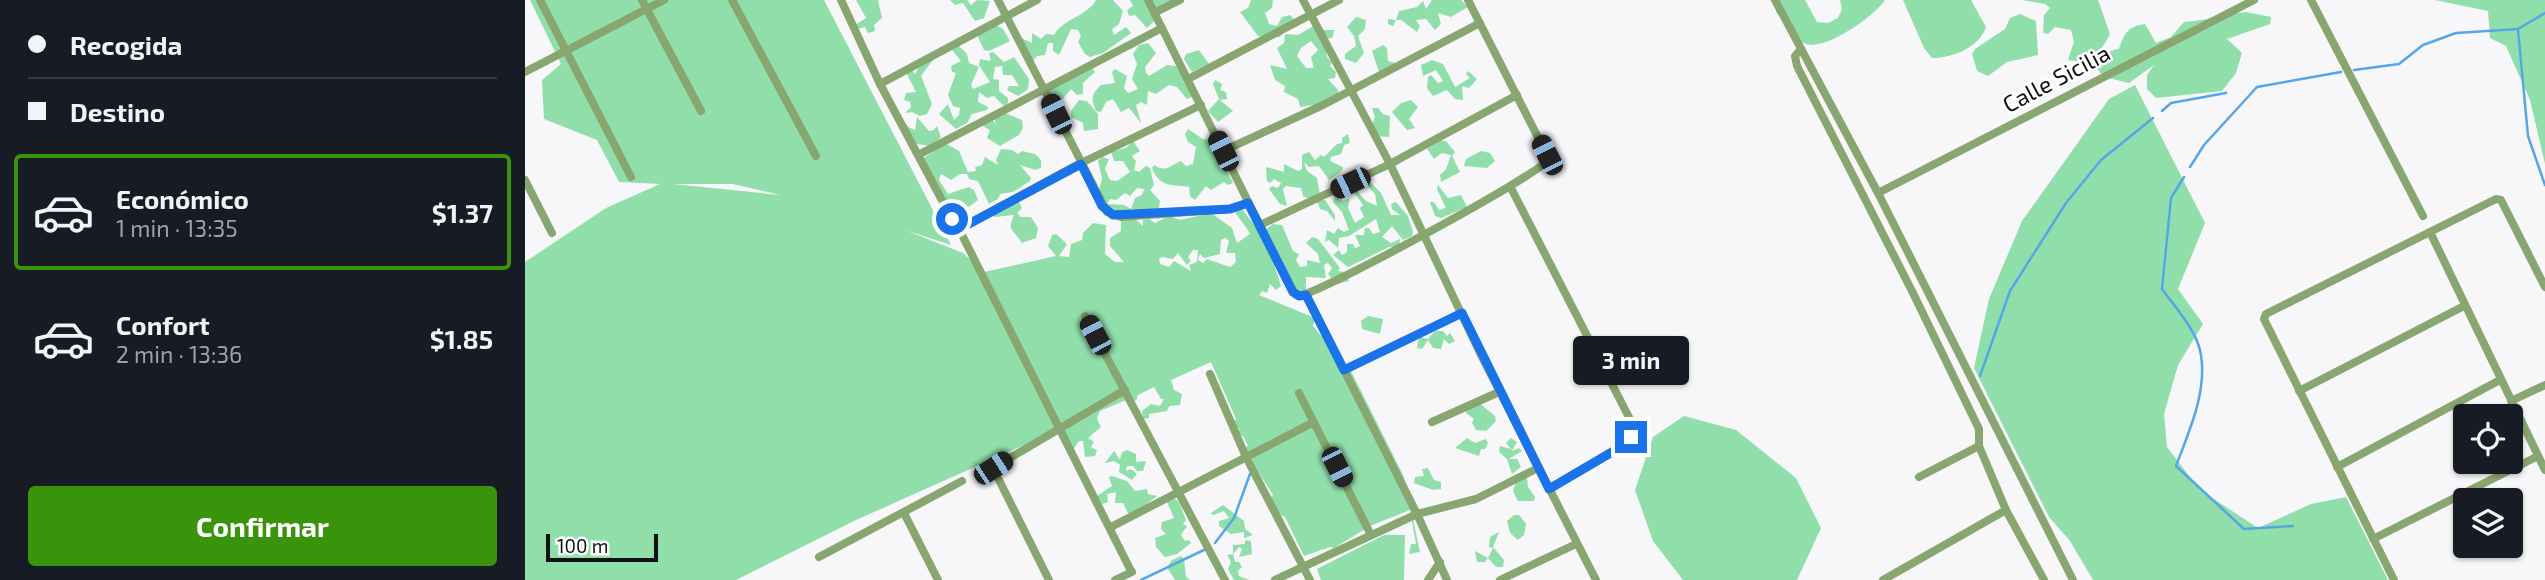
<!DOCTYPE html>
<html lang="es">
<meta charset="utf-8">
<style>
:root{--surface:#171b24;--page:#242831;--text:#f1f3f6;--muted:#9ea1a6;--line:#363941;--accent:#3a940b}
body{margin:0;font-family:"Exo 2",sans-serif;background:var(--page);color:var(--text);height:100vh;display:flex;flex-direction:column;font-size:26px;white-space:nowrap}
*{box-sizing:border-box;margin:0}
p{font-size:23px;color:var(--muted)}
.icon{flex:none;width:38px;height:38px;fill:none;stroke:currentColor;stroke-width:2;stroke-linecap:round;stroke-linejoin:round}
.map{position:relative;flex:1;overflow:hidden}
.panel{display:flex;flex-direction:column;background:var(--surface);width:525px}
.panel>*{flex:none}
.hud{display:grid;align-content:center;height:154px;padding:0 28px;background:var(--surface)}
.controls{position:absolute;left:1928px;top:404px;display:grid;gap:14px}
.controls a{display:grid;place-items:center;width:70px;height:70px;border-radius:7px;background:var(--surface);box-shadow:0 2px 5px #0004;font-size:35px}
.scale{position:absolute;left:21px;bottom:18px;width:112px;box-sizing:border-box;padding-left:7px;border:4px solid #101011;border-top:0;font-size:19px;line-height:24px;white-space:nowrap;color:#101011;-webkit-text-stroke:5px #fff;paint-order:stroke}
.end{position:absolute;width:32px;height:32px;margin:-16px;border:9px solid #1a73e8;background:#fff;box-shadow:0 0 0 4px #fff}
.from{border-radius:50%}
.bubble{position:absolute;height:49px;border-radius:7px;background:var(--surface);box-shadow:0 2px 5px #0004;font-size:23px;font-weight:700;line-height:49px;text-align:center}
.car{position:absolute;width:21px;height:42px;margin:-21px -10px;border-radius:9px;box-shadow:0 0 5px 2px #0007;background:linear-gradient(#222 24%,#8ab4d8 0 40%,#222 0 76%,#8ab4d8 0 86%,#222 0)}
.hud b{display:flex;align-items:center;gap:24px;height:66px;font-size:26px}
.hud b+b{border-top:2px solid var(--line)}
.hud i{width:18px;height:18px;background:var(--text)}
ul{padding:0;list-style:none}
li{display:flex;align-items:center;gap:21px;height:116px;margin:0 14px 10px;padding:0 14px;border:4px solid transparent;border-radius:7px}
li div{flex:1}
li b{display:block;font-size:26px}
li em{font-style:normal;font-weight:700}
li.current{border-color:var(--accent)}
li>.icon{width:63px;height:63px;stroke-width:1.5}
.action{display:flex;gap:14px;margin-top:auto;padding:14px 28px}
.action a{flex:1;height:80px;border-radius:7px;background:var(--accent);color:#fff;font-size:28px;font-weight:700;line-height:80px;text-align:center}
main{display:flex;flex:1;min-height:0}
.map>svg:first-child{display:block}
.green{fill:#90dfaa;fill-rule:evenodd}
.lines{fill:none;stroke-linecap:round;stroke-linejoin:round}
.stream{stroke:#56a6e7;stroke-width:2.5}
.street{stroke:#88a66f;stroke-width:8}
.route{stroke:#1a73e8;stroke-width:9}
.labels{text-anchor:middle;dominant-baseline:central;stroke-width:5;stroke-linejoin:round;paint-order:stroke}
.street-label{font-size:23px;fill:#101011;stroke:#fff}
</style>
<main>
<section class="panel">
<div class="hud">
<b><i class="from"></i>Recogida</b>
<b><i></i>Destino</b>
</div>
<ul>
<li class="current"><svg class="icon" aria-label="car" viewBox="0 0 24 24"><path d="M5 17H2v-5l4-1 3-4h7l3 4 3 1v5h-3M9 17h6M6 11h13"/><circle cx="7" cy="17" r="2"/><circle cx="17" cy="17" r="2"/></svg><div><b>Económico</b><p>1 min · 13:35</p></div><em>$1.37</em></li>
<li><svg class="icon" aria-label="car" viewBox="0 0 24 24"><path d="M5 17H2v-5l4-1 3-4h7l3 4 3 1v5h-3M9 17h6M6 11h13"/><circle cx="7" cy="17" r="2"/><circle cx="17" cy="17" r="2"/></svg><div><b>Confort</b><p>2 min · 13:36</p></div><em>$1.85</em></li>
</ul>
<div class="action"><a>Confirmar</a></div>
</section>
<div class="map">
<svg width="2020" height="580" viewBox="0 0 2020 580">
<rect width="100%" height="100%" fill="#f7f6f9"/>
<g class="green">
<path d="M5,0H299L426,245L380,230L438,253L459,272L531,256L523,246L527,235L531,234L542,244L534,256L544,257L546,244L557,240L558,233L568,223L581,225L580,254L590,262H599L585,246V238L596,231V221L609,218L618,226V220L624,219L630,223L644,216L655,220L686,213L707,228L712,243L725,234C721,225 711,216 709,210L716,208L731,227L745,255L740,230L748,224L757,225L768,251L774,254L771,260L775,267L782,266V260L795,263L793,254L781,243L787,237L793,239L815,268L813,271L820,272L824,281L812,284L803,274L807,268L803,263L799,265L801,278L781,277V291H772L748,261L756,286L751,290L745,284L742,293L737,291L734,295L790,318L788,326L826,371L879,477L895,552L884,554L886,544H891L885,510L845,526L809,548L805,547L779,556L760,517L750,513L745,498L748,495L729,465L726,454H722L718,448L723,446L718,436L711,433L715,428L709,429L708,421L711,419L686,362L646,380L649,390L657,394L655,405L644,406L642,411L624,414V418L618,419L617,411L626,404L635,406L639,399H636L629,387L613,395L611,401L606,398L575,411L572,419L576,427L563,438L569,442L566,447L572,450L570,456L560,457L558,441H554L548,450L535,429L331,520L211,580H0V262L81,208L135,184L94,182L72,140L19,119L17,80L36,64ZM147,184H208L255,195L148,184ZM700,238L704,241L701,253H710L711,262L705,267L682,259L678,263L673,260L675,254L679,258L695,254L696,240ZM668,250H673L672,262L664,265L666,271L649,261L644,267L635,264L634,259L637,257L648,259L653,253L662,265L666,261L663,257Z"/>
<path d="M331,0H353L357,18L349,25L350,31L343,33L340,27L332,29L330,25L341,18Z"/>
<path d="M425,0H442L446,5L452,0L465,1L459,18L450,21L438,3L430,5Z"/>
<path d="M571,0H588L598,11L594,24L587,29L589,35L601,27L606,33L578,53L565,57L560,54L553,42L556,36L553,30L546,29L534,55L528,51V43H523L520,55L512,56L508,61L496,38L507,43V33L516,39L521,34L529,35C538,19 562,16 571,0Z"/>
<path d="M605,0H655L630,13L629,21L622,28L610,15L604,16L602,10L608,6Z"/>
<path d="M726,0H748L747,8L740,13L744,24L752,26L757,17L765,15L770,20L755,37L733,36L715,12L723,8Z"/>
<path d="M907,0H936L943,7L926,17L913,13L916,24L910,30L901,19L891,20L895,26L892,32L876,20H871L868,26L863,24V19L871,20L874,11L892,7L898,1L901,9Z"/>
<path d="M1253,0H1280L1292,22L1303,23L1313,18L1317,9L1315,0H1360C1350,16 1300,51 1281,44C1269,40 1259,21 1251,12Z"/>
<path d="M1378,0H1446L1461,27C1454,48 1427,58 1407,58L1399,48Z"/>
<path d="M1497,0H1573L1585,34C1576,52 1565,65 1543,60L1549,42L1546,30L1530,27L1523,34L1518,33L1519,15L1525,8L1520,4Z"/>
<path d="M1910,0H2020V164L2005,100L1981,46L1965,38L1963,11Z"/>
<path d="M1721,12L1746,17L1745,24L1702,39L1717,53L1711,73L1697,91L1631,98L1622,89V75L1629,65L1604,83L1579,77L1569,65C1572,56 1585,50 1594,49C1599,33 1604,26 1620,24L1631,43L1646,37L1659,22C1680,21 1699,14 1721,12Z"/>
<path d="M1495,14L1511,21L1513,55L1482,62L1463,76L1452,71L1447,54L1450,49L1480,29L1485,18Z"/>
<path d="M831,17L841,20L840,29L833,36L839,53L831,63L820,59V54L831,46L829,36L822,27Z"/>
<path d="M469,24L478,29L485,41L464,51L459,50L453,37L454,32Z"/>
<path d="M790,25L798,30H809L808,37L800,40L802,57L807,62L805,66L811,72L810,78L803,79L813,90V93L795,104L775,107L773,99L759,92L760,86L750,80L745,65L762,69L752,48L759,43L760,34L773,35ZM786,41L793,50L786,57L789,68H781L772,56L776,48Z"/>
<path d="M623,43L631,53L620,67L621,73L624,76L642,65L651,66L669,96L662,99L652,87L644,85L631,94L623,91L622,105L616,102L611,105L616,123L604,108L596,112L588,99L581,102L576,112L571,111C566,98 566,95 576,85L590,83L587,72L590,69L602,76L599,88L603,93L613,89L607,79L612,64L608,54L614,45Z"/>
<path d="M433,45L442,54L444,63L454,67L446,85L448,89L465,82L454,65L455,59L466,61L464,53L468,52L479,62L489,57L504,79L503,89L493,96L482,90L484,86H494L487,75H478L477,66L470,67L468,79L474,80V91L483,98V103L479,106L469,96L462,98L454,92L453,102L463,107L462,110L447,114L442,123L431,129L414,114L423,104L429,120L434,115L435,108L428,106L423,95L431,73L427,72L426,66L436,61L427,50Z"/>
<path d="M858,45L862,48L863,61L874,64L854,72L847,51Z"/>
<path d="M674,50L684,64L667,72L659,59L661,54Z"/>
<path d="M410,57L396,76L407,104L402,114L395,116L387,112L380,113L386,107L385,102L379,100L381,93L391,92L382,74L387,70L390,74L393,68Z"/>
<path d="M907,60L918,64L930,87L945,78L941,74L943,71L952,79L944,88L937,86L938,100L930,99L922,90L908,96L902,88L903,77L906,75L913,83L918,81L911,70L898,76L896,65Z"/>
<path d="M567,68L570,72L558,83V94L552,95L546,89L538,99L529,102L523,90Z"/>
<path d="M690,80L697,84L695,90L701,92L702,99L695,100L708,111L693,122L683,111L694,99L688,84Z"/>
<path d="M1610,85L1680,223L1653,289L1678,324L1653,365L1639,414L1642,447L1675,490L1733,528L1786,504L1821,497L1863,580H1568L1545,541L1524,517L1449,368L1464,299L1497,221L1584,99Z"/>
<path d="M554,100L562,101L573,114V129L559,131L558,123L546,117V111Z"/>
<path d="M886,100L893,107L884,119L890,128L882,130L867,112L876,103Z"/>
<path d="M847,108H853L858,114L865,116L864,137L851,136L846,127L850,117Z"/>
<path d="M480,113L497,120L498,128L494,135L475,146L462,138L465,130L456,125L466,118L471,124L469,118Z"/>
<path d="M392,117L404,131L409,130L412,126L416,137L406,146L391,144L381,126L390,130Z"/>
<path d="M663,129L678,139L687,140L708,183L703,185L699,182L686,190L681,186L670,200L665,196L664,187C649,184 635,189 627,168L629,165C641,173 646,165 656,161L661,166L668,164L671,147L663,142L660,134Z"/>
<path d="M823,134L825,143L819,145L816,154L806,157L805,161L818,167L817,171L804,180L794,166L784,167L779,162L782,171L792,178L796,200H800L810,215V221L802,211L795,209L793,203L778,196L776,188L761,186L758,189L762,206L755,204L744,189L747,186L753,188L756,183L749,179L745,183L742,181L741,167L759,172V164L773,171L777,169V155L784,152L790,160L796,155L799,157L812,144L817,143V138Z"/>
<path d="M608,141L615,151L607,156L611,161L609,170L614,172L621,166L625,168L629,185L625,190L635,201L634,208L618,212L607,209L604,213L582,212L574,191L577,178L573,161L577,157L584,159L580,169L585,180L592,181L605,172L598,161H589L586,152L601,148ZM612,188L619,189L617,195L610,198L606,209L599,205L582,204L585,199L591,200L600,193L605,196Z"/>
<path d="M915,141H921L930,152L927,156L935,172L916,182L915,175L921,169L926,155L917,153L909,159L902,149Z"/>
<path d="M420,143L434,151L443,172L451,171L450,167L457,165L460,157L473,165L471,160L476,149L487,150L493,154L497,151L510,154L516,160V168L510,170L495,165L506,178L505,181L488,192L475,194L473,199L464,204L453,181L444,179L442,174H435L426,180L416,174L414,180L423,194L444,187L449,190L453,200L442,208L435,200L423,208L396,160Z"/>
<path d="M956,151L965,153L970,161L962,168L939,166L941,159Z"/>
<path d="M841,178L856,193L866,215H875L867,209L866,204L871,202L883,216L888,232L887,236L878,240L867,226L857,237L866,243L875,239L874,248L864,247L823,267L808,255L814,250L817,255L822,252V244H828L830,248L835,246L830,235H839L840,228H844L848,234L855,232L851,219L824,236L814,238L813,248L804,240L800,242L802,230L809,234L813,228L819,232L824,230L817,212L808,202L810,197L818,201L825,198L823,208L830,223L839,217L835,208L838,205L828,191L830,189L841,201L852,206L850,194L840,183Z"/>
<path d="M913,185L923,198L936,195L942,207L916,218L910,216L905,202H909L914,210L921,208L912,189Z"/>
<path d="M493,200L497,208L492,213L496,217H506L513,228L511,238L497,243C487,227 482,232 489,215L469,217L467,209Z"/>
<path d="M843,316L858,319L855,334L837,329L836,321Z"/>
<path d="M910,331H918L922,336L925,333L930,341L924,344L919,339L916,349L908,348L903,340L897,349L892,348L894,337L903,339Z"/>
<path d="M953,402L970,416L971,421L961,431L951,430L947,423L949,419L941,413L942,408Z"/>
<path d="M1159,416L1211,430L1271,478L1296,528L1272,580H1158L1128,541L1110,490L1128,437Z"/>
<path d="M942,438L950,443L961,439L963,443L960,449H956L954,456L930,448Z"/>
<path d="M986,438L992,442L987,451L994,448L997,451L984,459H992L996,467L987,474L982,459L974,452L975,446L986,449L981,443Z"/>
<path d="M602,450L611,454V462L621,461L618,471H612L608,466H602L601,471L606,469L612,474L607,480L594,472L595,465L589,461L580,463L589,451L595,460L597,452Z"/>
<path d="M903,468L909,480L916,482V489L908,490L889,483L890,477L899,476L897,469Z"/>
<path d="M587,476L602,481L610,491L622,489L623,494L632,496L609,514L603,513L598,503H590L591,492L582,494L583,502L577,504L572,496L587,486L584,477Z"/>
<path d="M1002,478L1003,487L1010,497L1009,501H993L988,491L991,481Z"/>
<path d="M646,496L654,502L661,520L658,524L662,526L656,535L660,541L664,540L666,543L652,554L640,557L631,547L630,538L641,534L636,529L637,522L649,518L641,500Z"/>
<path d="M698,505L719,521L720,529L728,535L719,538V532L706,534L694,526V521L704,518L699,511L688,515L686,513Z"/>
<path d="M989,515H994L1001,524L999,535L993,540L985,533L982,521Z"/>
<path d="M974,532L968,547L979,560L978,567H971L963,558L960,562H952L950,551L963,558L968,548L964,547L965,537Z"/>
<path d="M859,535H880L879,580H796L792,569Z"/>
<path d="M720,540L726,541L727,554L714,557L717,549L714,547L708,554L710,562H714L717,567L713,571L714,576L724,580H709L703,569L706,562L702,555L708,554V545L720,544Z"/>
<path d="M656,556L659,559L661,577L665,580H650L642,567L647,560Z"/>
</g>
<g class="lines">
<g class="stream">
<path d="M1993,30L2003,136L2020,185"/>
<path d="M1829,70L1874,64L1898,45L1931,33L1993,29L2020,13"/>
<path d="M1732,87L1816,72"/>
<path d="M1637,111L1646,103L1701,93"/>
<path d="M1665,167L1679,145L1732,87"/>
<path d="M1659,177L1646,198L1637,289C1650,307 1673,332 1676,355C1682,393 1664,431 1651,466L1719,529L1768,526"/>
<path d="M1455,376L1485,291L1541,203L1576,160L1628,118"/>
<path d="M690,543L709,518L725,474"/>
<path d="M616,580L681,549"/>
</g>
<g class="street">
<path d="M15,0L106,177"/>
<path d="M117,0L176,111"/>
<path d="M207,0L291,156"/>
<path d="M316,0L355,84L427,219L440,226L548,167L676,105"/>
<path d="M473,0L582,212L596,217L705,209L724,203"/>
<path d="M623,0L768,292L774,296C796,293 1015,174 1024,159L943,0"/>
<path d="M778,0L865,164L957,357L1071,580"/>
<path d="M1250,0L1353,193L1548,580"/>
<path d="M1786,0L1898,216"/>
<path d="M629,13L655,0"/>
<path d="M1276,49L1270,56L1272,66L1387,291L1454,429V446"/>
<path d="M0,72L139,0"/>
<path d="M663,79L814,0"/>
<path d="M355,84L512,0"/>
<path d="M698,151L798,105L955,23"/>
<path d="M393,155L637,28"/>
<path d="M0,180L27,233"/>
<path d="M986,188L1108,425L1106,437L1099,445L1024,489"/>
<path d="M1353,193L1729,0"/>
<path d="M431,223L605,569L607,572L590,580"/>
<path d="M735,225L865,164L992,95"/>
<path d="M1905,232L2020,470"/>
<path d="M781,295L892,514L922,580"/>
<path d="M560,316L700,580"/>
<path d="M819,370L937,313"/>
<path d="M685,374L721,457L785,580"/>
<path d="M1774,391L1939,306"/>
<path d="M774,393L846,535"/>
<path d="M1986,401L2020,385"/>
<path d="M907,422L974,392"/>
<path d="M1812,467L1975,380"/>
<path d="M1394,477L1454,446L1481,510"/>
<path d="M379,513L413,580"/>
<path d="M586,527L789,422"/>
<path d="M1848,539L2013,456"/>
<path d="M294,557L437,481"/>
<path d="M524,580L468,468L600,390"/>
<path d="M750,580L892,514L951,499L1013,468"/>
<path d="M903,580L915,562"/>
<path d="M975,580L1051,544"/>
<path d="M1358,580L1481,510L1519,580"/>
<path d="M1869,580L1739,319L1741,314L1971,199L1976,200L2020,287"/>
</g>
</g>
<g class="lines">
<path class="route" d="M427,219L440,226L556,164L577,206L588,215L705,209L723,203L768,292L774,296L781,295L819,370L937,313L1024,489L1099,445L1106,437"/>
</g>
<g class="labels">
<g class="street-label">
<text transform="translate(1531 78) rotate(-28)">Calle Sicilia</text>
</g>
</g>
</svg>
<div class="controls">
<a><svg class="icon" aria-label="locate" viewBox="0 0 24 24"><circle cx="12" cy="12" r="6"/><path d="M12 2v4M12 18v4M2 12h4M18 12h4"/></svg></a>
<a><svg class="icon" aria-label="layers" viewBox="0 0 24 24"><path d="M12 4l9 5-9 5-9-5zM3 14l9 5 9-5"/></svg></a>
</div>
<div class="scale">100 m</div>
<i class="end from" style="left:427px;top:219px"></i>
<i class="end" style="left:1106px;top:437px"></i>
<div class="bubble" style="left:1048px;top:336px;width:116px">3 min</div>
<i class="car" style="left:531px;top:114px;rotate:334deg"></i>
<i class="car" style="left:698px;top:151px;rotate:334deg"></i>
<i class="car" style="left:1022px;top:155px;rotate:333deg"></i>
<i class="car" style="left:825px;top:183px;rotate:244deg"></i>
<i class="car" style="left:570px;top:335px;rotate:332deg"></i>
<i class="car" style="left:812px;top:467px;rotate:153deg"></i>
<i class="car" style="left:468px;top:468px;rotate:57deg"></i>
</div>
</main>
